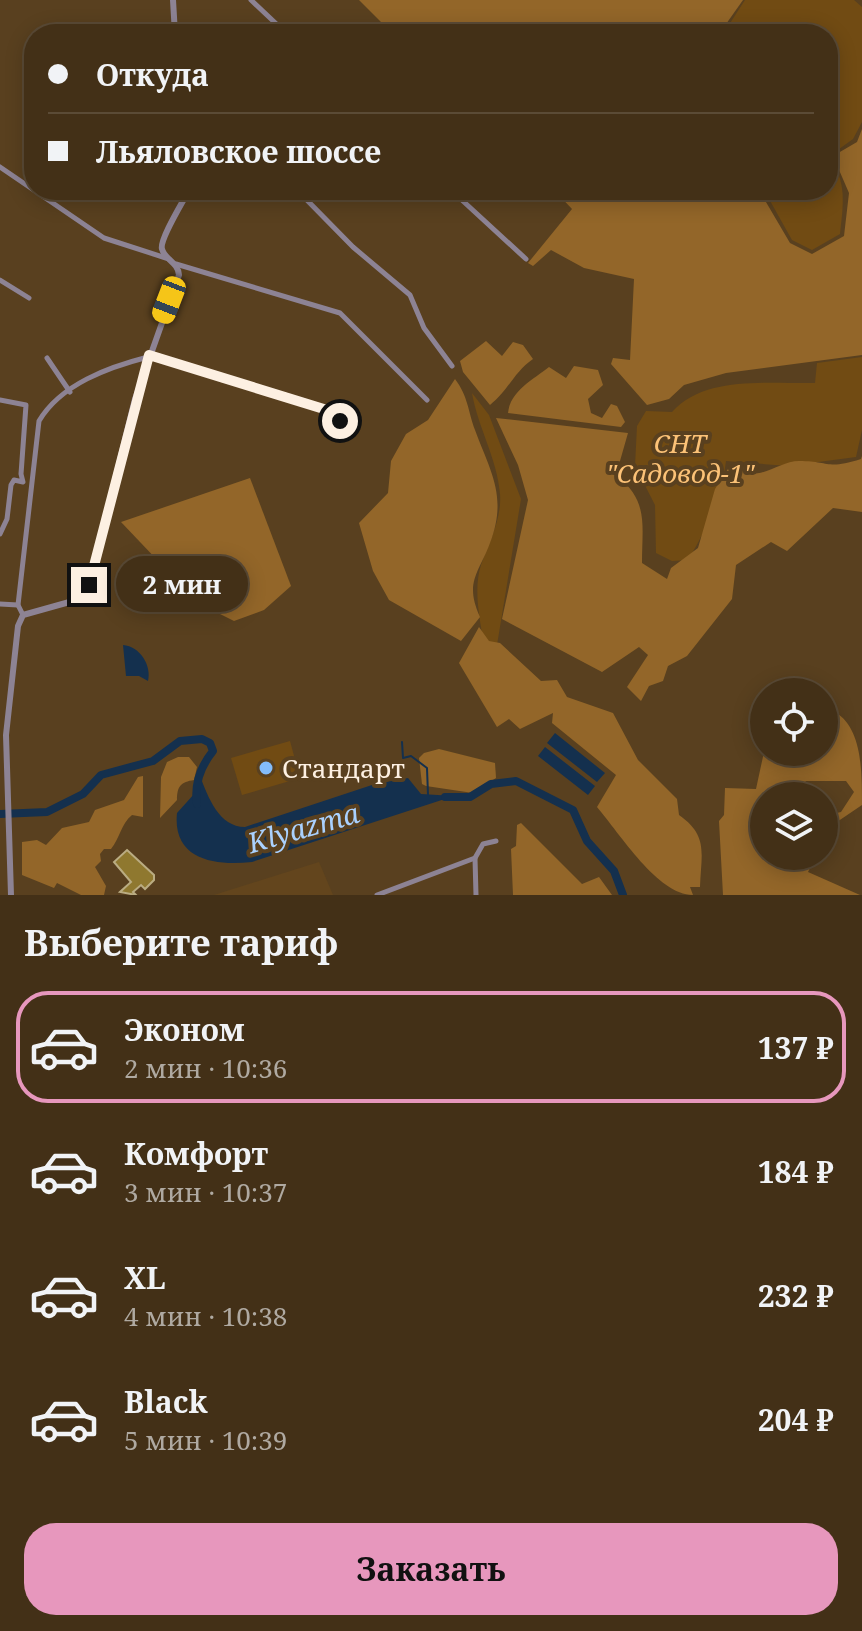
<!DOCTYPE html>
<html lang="ru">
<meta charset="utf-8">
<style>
:root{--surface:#433017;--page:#4d3c24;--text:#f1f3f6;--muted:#afa9a1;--line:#5b4b36;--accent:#e797bd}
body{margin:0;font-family:"Noto Serif",serif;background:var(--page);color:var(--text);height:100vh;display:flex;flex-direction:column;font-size:30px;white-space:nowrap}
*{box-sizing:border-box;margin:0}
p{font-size:26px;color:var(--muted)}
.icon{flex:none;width:44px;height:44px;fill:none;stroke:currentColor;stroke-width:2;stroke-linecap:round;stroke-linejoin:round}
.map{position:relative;height:895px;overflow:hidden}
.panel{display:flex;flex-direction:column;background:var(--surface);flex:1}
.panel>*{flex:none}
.hud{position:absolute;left:24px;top:24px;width:814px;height:176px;border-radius:32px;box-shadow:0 4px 20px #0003,0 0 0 2px var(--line);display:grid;align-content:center;height:176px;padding:0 24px;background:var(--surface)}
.tools{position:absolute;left:750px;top:678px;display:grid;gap:16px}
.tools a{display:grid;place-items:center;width:88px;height:88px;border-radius:50%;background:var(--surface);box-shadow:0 4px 20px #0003,0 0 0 2px var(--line);font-size:40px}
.end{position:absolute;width:36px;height:36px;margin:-18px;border:10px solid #fdf0e2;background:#111;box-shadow:0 0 0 4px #111}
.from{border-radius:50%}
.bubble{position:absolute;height:56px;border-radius:28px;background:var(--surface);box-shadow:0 4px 20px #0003,0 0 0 2px var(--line);font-size:26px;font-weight:700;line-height:56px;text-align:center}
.car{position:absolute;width:24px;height:48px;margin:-24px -12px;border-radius:10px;box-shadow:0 0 6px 2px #0007;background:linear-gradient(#f5c518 24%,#345 0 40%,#f5c518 0 76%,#345 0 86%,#f5c518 0)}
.hud b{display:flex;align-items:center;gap:28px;height:76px;font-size:30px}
.hud b+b{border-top:2px solid var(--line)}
.hud i{width:20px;height:20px;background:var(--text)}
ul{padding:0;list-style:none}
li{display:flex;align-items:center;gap:24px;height:112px;margin:0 16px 12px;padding:0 8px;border:4px solid transparent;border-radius:32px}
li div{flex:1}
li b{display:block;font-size:30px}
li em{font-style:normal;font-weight:700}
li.active{border-color:var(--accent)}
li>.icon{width:72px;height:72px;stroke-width:1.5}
h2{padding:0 24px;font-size:36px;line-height:96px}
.primary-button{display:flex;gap:16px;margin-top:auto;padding:16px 24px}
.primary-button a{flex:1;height:92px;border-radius:32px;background:var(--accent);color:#111;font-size:32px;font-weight:700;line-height:92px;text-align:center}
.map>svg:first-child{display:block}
.built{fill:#63451d}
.green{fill:#714b13}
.forest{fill:#936629}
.water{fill:#14304e}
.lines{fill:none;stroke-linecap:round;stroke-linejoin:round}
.stream{stroke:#14304e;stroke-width:2}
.river{stroke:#14304e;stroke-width:8}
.building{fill:#8f782f;stroke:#baac82;stroke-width:2}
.minor{stroke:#8d8394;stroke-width:5}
.tertiary{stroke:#8d8394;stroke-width:6}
.route{stroke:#fdf0e2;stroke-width:10}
.poi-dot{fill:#83bcfb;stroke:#59401f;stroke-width:3}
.labels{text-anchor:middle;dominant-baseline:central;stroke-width:8;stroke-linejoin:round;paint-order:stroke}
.park-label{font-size:26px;font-style:italic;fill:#fcc277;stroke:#59401f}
.poi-label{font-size:26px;fill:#fdf0e2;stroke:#59401f;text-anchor:start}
.water-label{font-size:28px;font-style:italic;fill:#aad1fe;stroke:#59401f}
</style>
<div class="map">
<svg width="862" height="895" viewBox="0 0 862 895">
<rect width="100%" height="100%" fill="#59401f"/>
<path class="built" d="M319,862L333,895H214L268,878Z"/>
<g class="green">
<path d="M745,0H854L862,7V122L853,139L828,157V34H723Z"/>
<path d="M828,158C848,179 843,207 840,234L812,250L792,240L764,190H828Z"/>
<path d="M862,357V430L856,457L788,466L726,461C722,495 706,531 688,560L672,561L656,553L655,505L635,466L637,426L646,411L672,412C705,375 769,384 815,383L817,363Z"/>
<path d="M472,393L489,415L521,499L497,645H484C480,620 473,590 481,565C489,542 502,519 500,494C497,458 478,428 472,393Z"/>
<path d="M290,741L300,778L242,795L231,758Z"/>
</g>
<g class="forest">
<path d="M359,0H743L719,34H393Z"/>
<path d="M862,129V355L726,373L684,385L669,399L647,405L611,364L613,358L630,360L634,279L584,268L551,250L533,266L528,263L572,209L554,190H759L790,243L812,254L844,236L849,193L833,156L857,142Z"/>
<path d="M486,341L502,356L513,342L523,345L533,359C514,372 508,391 490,405L463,372L460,361Z"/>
<path d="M574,366L598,370L603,385L588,399L591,413L602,418L611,404L617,406L625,422L621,427L508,413C510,391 534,379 549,367L566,378Z"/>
<path d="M455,379C468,396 468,411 475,430C490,471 508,496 490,543C479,573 464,582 480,617L461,641L389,600L373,571L359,523L388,493L391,461L406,434L428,420Z"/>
<path d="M496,418L628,433L616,475C649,501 642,524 642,563L667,579L671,568L698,548L715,489L728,469L744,467L751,474C768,474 783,461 799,461C829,461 827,470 861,459L862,456V512L833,508L787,551L771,542L736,565L732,599L687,656L668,666L663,681L649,686L641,701L627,687L648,655L639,647L602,672L502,619L528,500L518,465Z"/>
<path d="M250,478L291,586L264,610L234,621L198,603L121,522Z"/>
<path d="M479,627L489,641L500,643L541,681L557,680L567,697L613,713L638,760L677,799L679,815C709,836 701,854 700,887H690L693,895C658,895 620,834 597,807L616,775L552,723L553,713L520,729L509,719L497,727L459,663Z"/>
<path d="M835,712C862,728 862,770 862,805L831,826L824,840V816L841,812L854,792L846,781H806L797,791V796H764V856H816L808,872L860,895H723L719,821L724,815L725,788L756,789L764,752H824V719Z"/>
<path d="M439,749L495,763L496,778L473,793L426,786L422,784L419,758L424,753Z"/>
<path d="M178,757H189L197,767L194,780C181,782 177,786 177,800L160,818L161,777L167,762Z"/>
<path d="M143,776V817L132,815C121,824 120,838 111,849H104L100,854L101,861L95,867L106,886L104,895H81L57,883L54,888L22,875V842L37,840L46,845L62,828L89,822L95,810L124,800L138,777Z"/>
<path d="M521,823L582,884L599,877L612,895H513L511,849L516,846L517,825Z"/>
</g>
<g class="water">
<path d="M123,645C140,646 152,666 148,681L139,676H126Z"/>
<path d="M555,733L605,773L597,782L547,743Z"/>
<path d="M545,747L595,786L588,795L538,756Z"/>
<path d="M200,776C208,797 219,827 245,827L375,784L408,778L421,794L454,796L252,862C217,866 172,861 177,813L195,793Z"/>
</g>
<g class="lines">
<path class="stream" d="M402,742L403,758L411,756L427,768L428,795"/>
<g class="river">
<path d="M445,797H470L491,784L516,781L573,810L587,841L614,871L623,895"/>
<path d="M0,814L47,812L83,794L101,775L153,761L180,741L202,739L210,743L213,751C201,766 194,784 197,804"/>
</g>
</g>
<path class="building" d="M127,850L154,875V880L145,889L141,885L133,892L136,895L120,892L131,882L114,862Z"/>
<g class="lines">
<g class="minor">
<path d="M251,0L287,34"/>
<path d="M0,167L104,238L169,259"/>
<path d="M297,190L353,247L410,295L424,328L452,366"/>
<path d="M451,190L526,259"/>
<path d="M176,264L340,313L427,400"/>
<path d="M0,280L29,298"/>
<path d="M150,355L327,410L343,424L346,433"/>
<path d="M47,358L70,392"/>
<path d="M0,400L26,405L21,474L23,482L14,480L11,485L7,519L0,534"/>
<path d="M0,604L18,605"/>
<path d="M23,615L18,605L39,421C61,384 109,367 148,357"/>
<path d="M377,895L475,858"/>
<path d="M476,895L475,858L483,844L496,841"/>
</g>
<g class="tertiary">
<path d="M173,0L175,34"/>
<path d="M11,895L6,735L18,626L23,615L73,601L89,585L135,399L179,275C178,262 165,260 162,249C159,240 184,200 189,190"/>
</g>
</g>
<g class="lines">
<path class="route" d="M89,585L149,355L327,410L340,421"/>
</g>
<circle class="poi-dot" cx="266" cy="768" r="8"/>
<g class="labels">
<g class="park-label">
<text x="680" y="443">СНТ<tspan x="680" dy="30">"Садовод-1"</tspan></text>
</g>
<g class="poi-label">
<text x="282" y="768">Стандарт</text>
</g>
<g class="water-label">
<text transform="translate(303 827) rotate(-16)">Klyazma</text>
</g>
</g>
</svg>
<div class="tools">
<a><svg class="icon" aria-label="locate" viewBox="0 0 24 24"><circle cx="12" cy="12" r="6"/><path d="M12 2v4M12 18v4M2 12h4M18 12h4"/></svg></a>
<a><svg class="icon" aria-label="layers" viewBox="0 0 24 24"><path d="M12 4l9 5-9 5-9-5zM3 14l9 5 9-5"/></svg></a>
</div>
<i class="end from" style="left:340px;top:421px"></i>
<i class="end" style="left:89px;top:585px"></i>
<div class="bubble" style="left:116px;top:556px;width:132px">2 мин</div>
<i class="car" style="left:169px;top:300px;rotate:201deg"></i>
<div class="hud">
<b><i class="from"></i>Откуда</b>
<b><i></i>Льяловское шоссе</b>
</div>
</div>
<section class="panel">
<h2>Выберите тариф</h2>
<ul>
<li class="active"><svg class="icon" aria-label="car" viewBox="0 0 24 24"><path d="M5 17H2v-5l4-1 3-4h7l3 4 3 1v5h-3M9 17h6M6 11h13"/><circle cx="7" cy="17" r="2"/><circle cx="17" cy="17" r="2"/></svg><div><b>Эконом</b><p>2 мин · 10:36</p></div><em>137 ₽</em></li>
<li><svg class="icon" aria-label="car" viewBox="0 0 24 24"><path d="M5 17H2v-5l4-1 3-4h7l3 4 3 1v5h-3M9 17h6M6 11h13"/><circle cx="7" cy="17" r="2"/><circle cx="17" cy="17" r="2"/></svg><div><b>Комфорт</b><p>3 мин · 10:37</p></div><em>184 ₽</em></li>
<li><svg class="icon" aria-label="car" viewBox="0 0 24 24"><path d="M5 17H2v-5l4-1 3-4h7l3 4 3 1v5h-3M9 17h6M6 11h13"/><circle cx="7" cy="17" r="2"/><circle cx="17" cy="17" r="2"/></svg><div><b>XL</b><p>4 мин · 10:38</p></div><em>232 ₽</em></li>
<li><svg class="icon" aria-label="car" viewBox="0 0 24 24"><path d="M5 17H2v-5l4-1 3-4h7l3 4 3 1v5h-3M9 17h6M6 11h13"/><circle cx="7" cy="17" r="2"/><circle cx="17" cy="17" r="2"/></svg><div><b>Black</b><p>5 мин · 10:39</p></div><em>204 ₽</em></li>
</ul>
<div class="primary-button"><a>Заказать</a></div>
</section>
